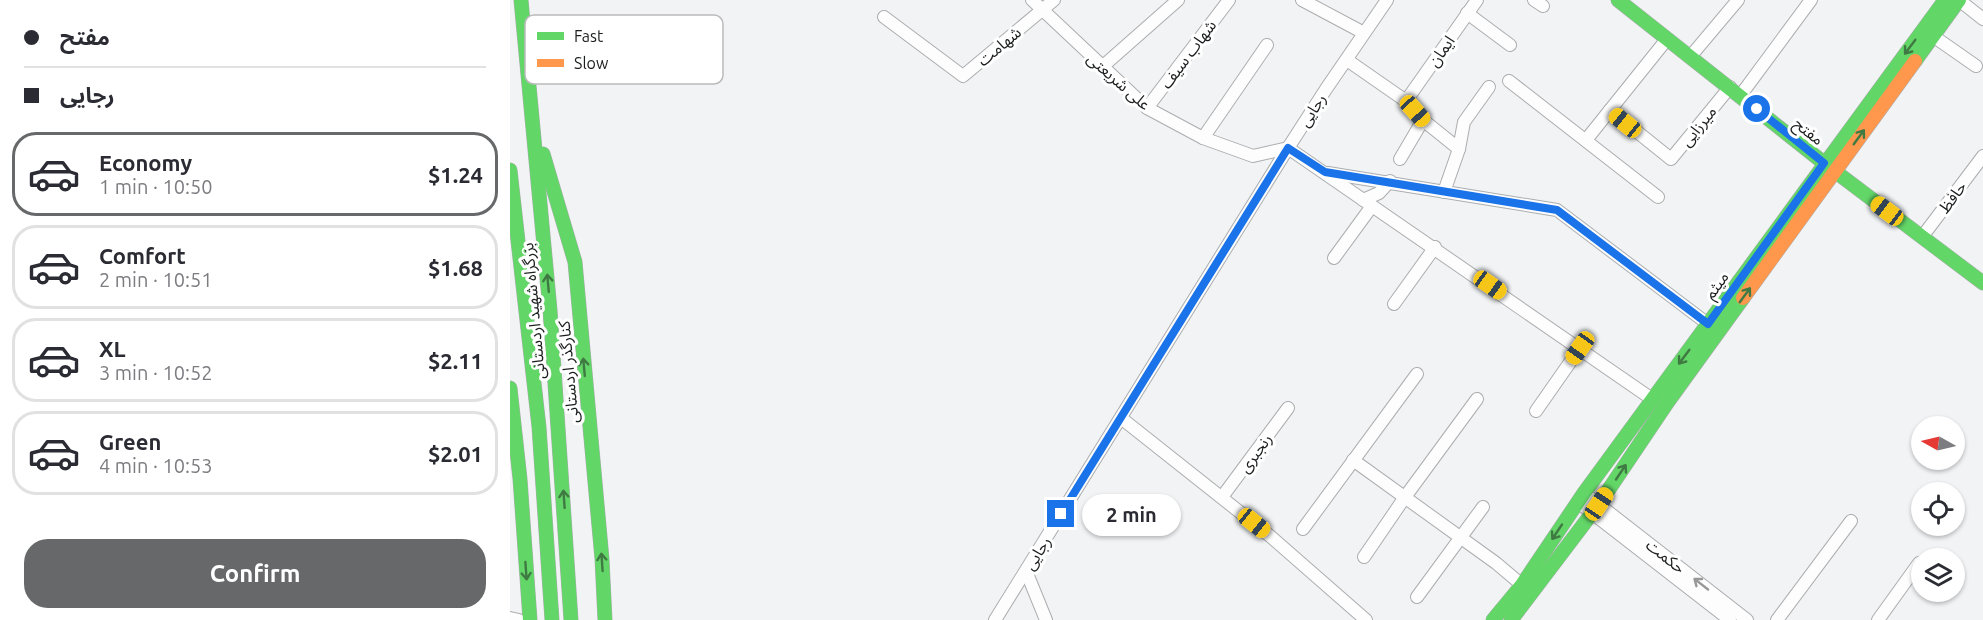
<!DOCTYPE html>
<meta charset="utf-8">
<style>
:root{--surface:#fff;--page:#f7f7f7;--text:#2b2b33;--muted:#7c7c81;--line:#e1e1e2;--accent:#676869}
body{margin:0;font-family:Ubuntu,"Noto Sans Arabic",sans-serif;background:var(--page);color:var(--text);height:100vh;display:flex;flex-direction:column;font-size:22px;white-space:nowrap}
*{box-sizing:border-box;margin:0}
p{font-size:20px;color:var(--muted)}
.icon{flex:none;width:33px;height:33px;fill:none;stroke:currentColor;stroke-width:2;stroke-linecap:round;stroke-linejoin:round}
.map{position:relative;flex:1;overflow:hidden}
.drawer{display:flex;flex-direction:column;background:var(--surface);width:510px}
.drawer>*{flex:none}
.banner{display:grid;align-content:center;height:132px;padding:0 24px;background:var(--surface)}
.needle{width:39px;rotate:278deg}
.controls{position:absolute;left:1401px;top:416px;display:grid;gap:12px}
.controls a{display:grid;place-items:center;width:54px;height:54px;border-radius:50%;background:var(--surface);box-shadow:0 2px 4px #0004;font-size:30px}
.end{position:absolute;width:27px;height:27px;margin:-14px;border:8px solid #1a73e8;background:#fff;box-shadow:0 0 0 3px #fff}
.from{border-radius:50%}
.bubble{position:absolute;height:42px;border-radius:21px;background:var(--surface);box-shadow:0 2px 4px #0004;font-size:20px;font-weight:700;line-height:42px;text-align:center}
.car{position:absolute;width:18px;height:36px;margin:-18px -9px;border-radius:8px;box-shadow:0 0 4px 2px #0007;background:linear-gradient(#f5c518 24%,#345 0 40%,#f5c518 0 76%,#345 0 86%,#f5c518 0)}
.banner b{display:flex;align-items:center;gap:21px;height:57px;font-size:22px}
.banner b+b{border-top:2px solid var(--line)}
.banner i{width:15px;height:15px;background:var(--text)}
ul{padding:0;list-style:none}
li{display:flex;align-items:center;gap:18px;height:84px;margin:0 12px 9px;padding:0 12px;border:3px solid var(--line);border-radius:24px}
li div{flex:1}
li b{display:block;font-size:22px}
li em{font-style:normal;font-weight:700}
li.current{border-color:var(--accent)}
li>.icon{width:54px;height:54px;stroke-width:1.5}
.primary-button{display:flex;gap:12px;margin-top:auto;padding:12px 24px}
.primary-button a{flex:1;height:69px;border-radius:24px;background:var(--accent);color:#fff;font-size:24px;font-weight:700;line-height:69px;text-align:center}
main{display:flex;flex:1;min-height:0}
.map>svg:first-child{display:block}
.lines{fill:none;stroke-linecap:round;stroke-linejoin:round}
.street-casing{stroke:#acadae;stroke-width:14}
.fast-casing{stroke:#acadae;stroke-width:15}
.slow-casing{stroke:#acadae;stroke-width:15}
.street{stroke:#fdfdfe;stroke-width:12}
.fast{stroke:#63d668;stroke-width:14}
.slow{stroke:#ff974d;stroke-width:14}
.oneway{stroke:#407a43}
.oneway2{stroke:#989899}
.route{stroke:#1a73e8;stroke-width:8}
.labels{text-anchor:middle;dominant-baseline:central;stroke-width:6;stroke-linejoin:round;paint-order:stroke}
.street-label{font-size:16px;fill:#1c1d1e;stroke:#fff}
.key{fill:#fff;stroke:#bbbbbc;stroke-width:1.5}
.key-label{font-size:16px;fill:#1c1d1e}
</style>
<main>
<section class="drawer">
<div class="banner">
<b><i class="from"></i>مفتح</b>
<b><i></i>رجایی</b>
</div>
<ul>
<li class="current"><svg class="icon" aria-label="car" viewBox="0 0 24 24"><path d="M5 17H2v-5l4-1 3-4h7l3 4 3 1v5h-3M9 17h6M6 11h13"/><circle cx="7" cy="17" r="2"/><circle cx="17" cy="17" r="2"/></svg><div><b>Economy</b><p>1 min · 10:50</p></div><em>$1.24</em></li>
<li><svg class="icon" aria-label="car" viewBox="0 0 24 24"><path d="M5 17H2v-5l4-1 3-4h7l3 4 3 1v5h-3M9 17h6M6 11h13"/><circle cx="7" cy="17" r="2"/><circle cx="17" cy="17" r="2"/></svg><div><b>Comfort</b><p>2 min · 10:51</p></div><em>$1.68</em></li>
<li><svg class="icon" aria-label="car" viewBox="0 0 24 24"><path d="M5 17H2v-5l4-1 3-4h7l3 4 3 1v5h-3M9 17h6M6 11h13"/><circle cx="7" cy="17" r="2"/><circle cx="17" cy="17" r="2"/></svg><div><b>XL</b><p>3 min · 10:52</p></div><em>$2.11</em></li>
<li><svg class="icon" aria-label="car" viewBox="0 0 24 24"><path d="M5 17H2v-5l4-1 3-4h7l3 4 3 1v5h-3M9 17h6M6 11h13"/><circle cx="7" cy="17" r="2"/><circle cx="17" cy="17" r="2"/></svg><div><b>Green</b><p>4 min · 10:53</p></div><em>$2.01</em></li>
</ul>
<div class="primary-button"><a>Confirm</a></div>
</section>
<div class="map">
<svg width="1473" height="620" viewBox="0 0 1473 620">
<rect width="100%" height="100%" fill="#f1f3f5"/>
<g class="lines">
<defs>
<g id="street">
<path d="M522,0L637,108L693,138L743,156L778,148"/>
<path d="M792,0L854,33"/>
<path d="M1024,0L1033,6"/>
<path d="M1449,0L1473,19"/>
<path d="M957,13L1000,45"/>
<path d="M374,17L453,76L544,0"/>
<path d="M1423,36L1466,66"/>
<path d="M1180,57L1228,0"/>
<path d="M837,60L896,101L913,120L949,149L954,122L979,87"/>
<path d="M592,67L668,0"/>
<path d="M999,81L1148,197"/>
<path d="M1230,96L1301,0"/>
<path d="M896,101L967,0"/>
<path d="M637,108L719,0"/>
<path d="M1100,110L1161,159L1220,87"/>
<path d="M693,138L757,45"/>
<path d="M1076,140L1157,39"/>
<path d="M778,148L1142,399"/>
<path d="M890,159L913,120"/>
<path d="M818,173L1047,210L1198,324"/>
<path d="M934,192L949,149"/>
<path d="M853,200L869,193L880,181"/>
<path d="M1412,237L1473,156"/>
<path d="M824,258L862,206"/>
<path d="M884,304L925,247"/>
<path d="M1026,411L1070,348"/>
<path d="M611,418L760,536L856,620"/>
<path d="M843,460L986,563L1012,585"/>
<path d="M1074,493L1237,620"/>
<path d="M712,497L778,408"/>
<path d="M1068,502L1220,620"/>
<path d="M793,529L907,374"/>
<path d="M854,557L895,497L967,399"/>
<path d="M516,571L536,620"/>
<path d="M907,597L973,507"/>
<path d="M0,618L9,620"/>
<path d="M485,620L778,148L816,89L877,0"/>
<path d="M1267,620L1341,521"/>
<path d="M1368,620L1409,563"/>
</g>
<g id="fast">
<path d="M11,0L40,310L61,620"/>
<path d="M1108,0L1314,163L1473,283"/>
<path d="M1405,61L1449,0"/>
<path d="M33,154L65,262L92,559L95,620"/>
<path d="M0,170L29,427L42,620"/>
<path d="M0,388L10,479L20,620"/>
<path d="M983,620L1012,585L1074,493L1435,0"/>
<path d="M1001,620L1089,504L1157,403L1233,298"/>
</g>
<path id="slow" d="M1233,298L1405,61"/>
</defs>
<use href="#street" class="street-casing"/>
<use href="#fast" class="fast-casing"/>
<use href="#slow" class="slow-casing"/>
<use href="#street" class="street"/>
<use href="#fast" class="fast"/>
<use href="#slow" class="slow"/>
</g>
<defs><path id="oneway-shaft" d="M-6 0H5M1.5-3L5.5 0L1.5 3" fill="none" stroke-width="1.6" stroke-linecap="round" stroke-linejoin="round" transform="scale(1.5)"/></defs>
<g class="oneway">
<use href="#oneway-shaft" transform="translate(1400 47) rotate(127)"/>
<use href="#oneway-shaft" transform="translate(1349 137) rotate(-54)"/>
<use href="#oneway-shaft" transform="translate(38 283) rotate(-95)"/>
<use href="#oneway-shaft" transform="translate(1235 295) rotate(-54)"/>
<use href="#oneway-shaft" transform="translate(1174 357) rotate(127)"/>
<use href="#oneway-shaft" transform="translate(74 367) rotate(-95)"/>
<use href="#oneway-shaft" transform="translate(1111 472) rotate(-56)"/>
<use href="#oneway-shaft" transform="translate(54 499) rotate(-94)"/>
<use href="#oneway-shaft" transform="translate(1047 532) rotate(124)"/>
<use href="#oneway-shaft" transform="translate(92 562) rotate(-94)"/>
<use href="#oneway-shaft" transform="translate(16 571) rotate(86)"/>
</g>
<use class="oneway2" href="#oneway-shaft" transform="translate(1191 584) rotate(-142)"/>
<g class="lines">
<path class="route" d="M551,514L778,148L815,172L1047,210L1198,324L1314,163L1247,109"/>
</g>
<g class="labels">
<g class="street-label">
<text transform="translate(489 46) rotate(-40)">شهامت</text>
<text transform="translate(931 51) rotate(-55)">ایمان</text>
<text transform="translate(678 54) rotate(-53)">شهاب سیف</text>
<text transform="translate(609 81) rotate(41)">علی شریعتی</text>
<text transform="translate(802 110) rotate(-57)">رجایی</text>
<text transform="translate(1188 126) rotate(-51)">میرزایی</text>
<text transform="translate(1299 131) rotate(39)">مفتح</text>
<text transform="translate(1442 197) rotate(-53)">حافظ</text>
<text transform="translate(1206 285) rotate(-54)">میثم</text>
<text transform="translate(23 311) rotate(-95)">بزرگراه شهید اردستانی</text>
<text transform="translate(58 372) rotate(-95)">کنارگذر اردستانی</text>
<text transform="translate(745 453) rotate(-54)">رنجبری</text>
<text transform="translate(527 553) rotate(-58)">رجایی</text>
<text transform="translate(1156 556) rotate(38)">حکمت</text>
</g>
</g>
<rect x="15" y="15" width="198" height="69" rx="9" class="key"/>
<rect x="27" y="32" width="27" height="8" fill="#63d668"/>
<rect x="27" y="59" width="27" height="8" fill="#ff974d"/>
<g class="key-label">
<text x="64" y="42">Fast</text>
<text x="64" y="69">Slow</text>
</g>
</svg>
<div class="controls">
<a><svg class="needle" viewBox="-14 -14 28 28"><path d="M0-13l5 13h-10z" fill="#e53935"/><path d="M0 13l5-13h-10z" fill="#7c7c81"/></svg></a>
<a><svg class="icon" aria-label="locate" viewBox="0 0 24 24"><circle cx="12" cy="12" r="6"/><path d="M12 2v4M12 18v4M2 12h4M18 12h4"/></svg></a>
<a><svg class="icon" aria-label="layers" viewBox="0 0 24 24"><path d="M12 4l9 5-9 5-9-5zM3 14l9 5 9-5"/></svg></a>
</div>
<i class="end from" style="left:1247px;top:109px"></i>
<i class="end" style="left:551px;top:514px"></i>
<div class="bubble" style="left:572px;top:494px;width:99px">2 min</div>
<i class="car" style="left:905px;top:111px;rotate:138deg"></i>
<i class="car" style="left:1115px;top:123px;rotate:309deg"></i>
<i class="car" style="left:1377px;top:211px;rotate:307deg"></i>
<i class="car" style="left:980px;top:285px;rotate:125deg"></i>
<i class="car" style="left:1070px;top:348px;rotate:215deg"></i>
<i class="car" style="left:1089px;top:504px;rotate:34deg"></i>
<i class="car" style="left:744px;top:523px;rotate:129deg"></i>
</div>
</main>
